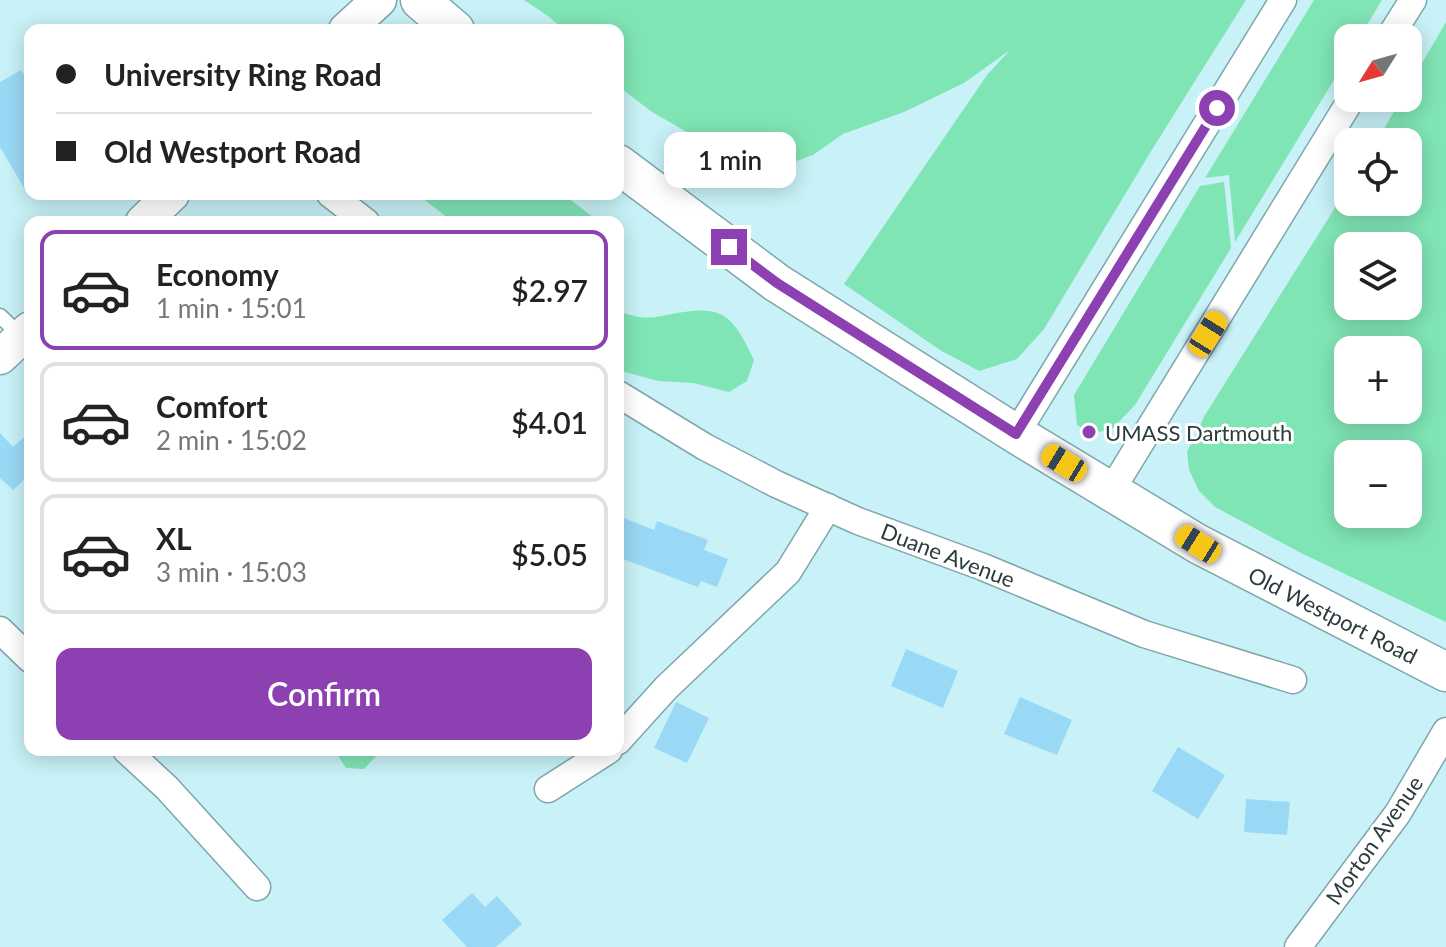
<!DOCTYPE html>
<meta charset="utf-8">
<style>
:root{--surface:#fff;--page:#f6f6f6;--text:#222;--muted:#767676;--line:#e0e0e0;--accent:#8c40b1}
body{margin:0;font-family:Lato,sans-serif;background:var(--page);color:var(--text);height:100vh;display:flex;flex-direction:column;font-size:30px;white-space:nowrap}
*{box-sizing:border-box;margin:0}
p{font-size:26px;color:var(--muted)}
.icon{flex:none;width:44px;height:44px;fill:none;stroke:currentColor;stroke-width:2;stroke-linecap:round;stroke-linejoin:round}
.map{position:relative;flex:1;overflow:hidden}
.panel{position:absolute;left:24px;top:216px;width:600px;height:540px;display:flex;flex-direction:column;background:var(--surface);border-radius:16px;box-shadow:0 4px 20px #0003}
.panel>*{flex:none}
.hud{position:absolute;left:24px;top:24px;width:600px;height:176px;border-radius:16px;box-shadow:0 4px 20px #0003;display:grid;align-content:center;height:176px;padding:0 32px;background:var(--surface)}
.needle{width:52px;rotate:233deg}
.buttons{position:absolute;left:1334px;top:24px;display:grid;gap:16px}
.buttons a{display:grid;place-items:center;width:88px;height:88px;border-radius:16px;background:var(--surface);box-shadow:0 4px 20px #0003;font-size:40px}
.end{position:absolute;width:36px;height:36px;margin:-18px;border:10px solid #8c40b1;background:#fff;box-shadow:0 0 0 4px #fff}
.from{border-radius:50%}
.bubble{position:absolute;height:56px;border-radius:16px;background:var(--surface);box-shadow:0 4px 20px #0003;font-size:26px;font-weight:600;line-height:56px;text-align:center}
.car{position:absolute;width:24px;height:48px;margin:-24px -12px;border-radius:10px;box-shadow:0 0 6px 2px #0007;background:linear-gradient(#f5c518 24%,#345 0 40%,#f5c518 0 76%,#345 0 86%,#f5c518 0)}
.hud b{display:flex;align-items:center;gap:28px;height:76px;font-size:30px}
.hud b+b{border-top:2px solid var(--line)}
.hud i{width:20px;height:20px;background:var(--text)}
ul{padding:14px 0 0;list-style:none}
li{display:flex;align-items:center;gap:24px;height:120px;margin:0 16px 12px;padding:0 16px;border:4px solid var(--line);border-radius:16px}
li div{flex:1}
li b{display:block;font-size:30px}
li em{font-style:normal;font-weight:600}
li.on{border-color:var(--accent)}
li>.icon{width:72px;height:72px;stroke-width:1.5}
.button{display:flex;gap:16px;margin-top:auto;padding:16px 32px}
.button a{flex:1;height:92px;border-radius:16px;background:var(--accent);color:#fff;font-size:32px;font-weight:600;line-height:92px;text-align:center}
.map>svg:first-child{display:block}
.green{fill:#80e5b5;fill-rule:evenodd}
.building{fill:#9ad9f5}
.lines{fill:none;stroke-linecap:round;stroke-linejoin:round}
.service-casing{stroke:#7ea6ab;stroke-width:17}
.minor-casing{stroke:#7ea6ab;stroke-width:29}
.tertiary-casing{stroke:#7ea6ab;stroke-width:37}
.secondary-casing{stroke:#7ea6ab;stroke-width:41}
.service{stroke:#fff;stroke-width:14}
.minor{stroke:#fff;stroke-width:26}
.tertiary{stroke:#fff;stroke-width:34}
.secondary{stroke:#fff;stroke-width:38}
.route{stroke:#8c40b1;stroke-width:10}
.poi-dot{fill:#8c40b1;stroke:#fff;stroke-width:3}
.labels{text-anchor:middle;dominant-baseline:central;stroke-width:6;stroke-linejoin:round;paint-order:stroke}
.poi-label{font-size:22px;fill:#2c3c3e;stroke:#fff;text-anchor:start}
.street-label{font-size:22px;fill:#2c3c3e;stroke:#fff}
</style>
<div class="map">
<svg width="1446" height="947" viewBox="0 0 1446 947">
<rect width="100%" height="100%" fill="#c8f2f7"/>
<g class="green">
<path d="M524,0H1246L1153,148L1044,329L1017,359L979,371L940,350L844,284L987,75L1010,50L964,83L904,112L843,134L813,155L780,167L757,169L741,167L707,150L694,136L652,112L618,86V30H564L548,16Z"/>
<path d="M1314,0H1382L1359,38H1348V57L1235,242L1229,175L1205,178Z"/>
<path d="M1446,22V622L1303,554L1215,507L1199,491L1189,470L1187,452L1205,415L1348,187V202H1408V142H1376L1402,98H1408V87ZM1348,246H1408V306H1348ZM1348,350H1408V410H1348ZM1348,454H1408V514H1348Z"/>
<path d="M1224,182L1231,248L1135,405L1113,428L1092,434L1077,425L1074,395L1200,186Z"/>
<path d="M417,194H563L593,217L595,222H453Z"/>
<path d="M618,308C623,314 627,314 634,316C648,319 658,317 672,314C723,304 732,314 754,360L747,381L729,392L693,383L658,381L618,370Z"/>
<path d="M334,750H382L364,769L346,768Z"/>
</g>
<g class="building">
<path d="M21,70L30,85V198L0,147V82Z"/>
<path d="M30,432V474L13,490L0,478V433L13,447Z"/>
<path d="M624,518L654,530L657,521L708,540L704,550L728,559L717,587L701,581L698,587L618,557V533Z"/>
<path d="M906,649L958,671L943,708L891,686Z"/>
<path d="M1020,697L1072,720L1057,755L1004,734Z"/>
<path d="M676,702L709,718L687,763L654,748Z"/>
<path d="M1178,747L1225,775L1198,819L1152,791Z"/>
<path d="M1246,799L1290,802L1287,835L1244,832Z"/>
<path d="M472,893L485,907L497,896L522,924L496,947H467L442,920Z"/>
</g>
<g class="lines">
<defs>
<path id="service" d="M0,316L21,336"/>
<g id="minor">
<path d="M1389,38L1413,0"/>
<path d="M330,194L366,222"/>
<path d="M618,394L705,447L776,484L858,521L983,567L1144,634L1293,680"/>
<path d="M1016,434L1283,0"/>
<path d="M1111,491L1352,98"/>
<path d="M0,630L30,659"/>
<path d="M618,741L666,688L788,572L828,507"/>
<path d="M126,750L167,788L257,887"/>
<path d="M548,789L609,750"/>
<path d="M1298,947L1398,813L1446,731"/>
</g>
<g id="tertiary">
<path d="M346,30L379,0"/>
<path d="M143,222L172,194"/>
<path d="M0,357L30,329"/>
</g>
<g id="secondary">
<path d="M420,0L455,30"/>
<path d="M618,164L777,283L1016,434L1198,544L1446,672"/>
</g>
</defs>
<use href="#service" class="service-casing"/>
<use href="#minor" class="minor-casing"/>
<use href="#tertiary" class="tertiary-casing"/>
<use href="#secondary" class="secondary-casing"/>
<use href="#service" class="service"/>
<use href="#minor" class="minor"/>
<use href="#tertiary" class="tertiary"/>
<use href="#secondary" class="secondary"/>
</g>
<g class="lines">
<path class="route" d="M729,247L777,283L1016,434L1217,108"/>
</g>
<circle class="poi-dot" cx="1089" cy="432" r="8"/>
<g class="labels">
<g class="poi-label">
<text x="1105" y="432">UMASS Dartmouth</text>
</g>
<g class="street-label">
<text transform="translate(948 555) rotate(21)">Duane Avenue</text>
<text transform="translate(1333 615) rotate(27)">Old Westport Road</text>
<text transform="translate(1374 840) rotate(-55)">Morton Avenue</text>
</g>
</g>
</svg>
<div class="buttons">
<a><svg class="needle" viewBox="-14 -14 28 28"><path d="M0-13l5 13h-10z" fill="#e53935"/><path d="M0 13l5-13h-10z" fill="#767676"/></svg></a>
<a><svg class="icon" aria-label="locate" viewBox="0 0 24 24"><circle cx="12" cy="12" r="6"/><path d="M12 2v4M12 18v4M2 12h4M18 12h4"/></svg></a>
<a><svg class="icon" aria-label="layers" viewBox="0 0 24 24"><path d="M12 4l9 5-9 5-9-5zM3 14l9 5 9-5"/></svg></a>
<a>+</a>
<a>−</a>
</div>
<i class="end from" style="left:1217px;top:108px"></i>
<i class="end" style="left:729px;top:247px"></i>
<div class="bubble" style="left:664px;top:132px;width:132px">1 min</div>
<i class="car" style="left:1208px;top:334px;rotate:32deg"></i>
<i class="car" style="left:1064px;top:463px;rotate:301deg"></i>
<i class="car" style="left:1198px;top:544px;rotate:302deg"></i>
<div class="hud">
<b><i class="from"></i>University Ring Road</b>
<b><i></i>Old Westport Road</b>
</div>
<section class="panel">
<ul>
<li class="on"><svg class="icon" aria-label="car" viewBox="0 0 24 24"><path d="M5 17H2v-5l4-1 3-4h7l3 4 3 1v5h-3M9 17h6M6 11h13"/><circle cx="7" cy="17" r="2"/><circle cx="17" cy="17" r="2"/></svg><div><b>Economy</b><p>1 min · 15:01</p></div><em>$2.97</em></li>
<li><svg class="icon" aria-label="car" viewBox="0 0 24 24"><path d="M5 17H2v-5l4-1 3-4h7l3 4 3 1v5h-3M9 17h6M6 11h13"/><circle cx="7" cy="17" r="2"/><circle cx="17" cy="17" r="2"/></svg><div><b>Comfort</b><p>2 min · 15:02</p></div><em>$4.01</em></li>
<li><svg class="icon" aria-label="car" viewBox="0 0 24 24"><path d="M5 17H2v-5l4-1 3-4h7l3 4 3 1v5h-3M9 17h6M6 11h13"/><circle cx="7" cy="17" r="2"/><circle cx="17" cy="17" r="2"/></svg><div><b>XL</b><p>3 min · 15:03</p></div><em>$5.05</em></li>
</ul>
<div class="button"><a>Confirm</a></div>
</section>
</div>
